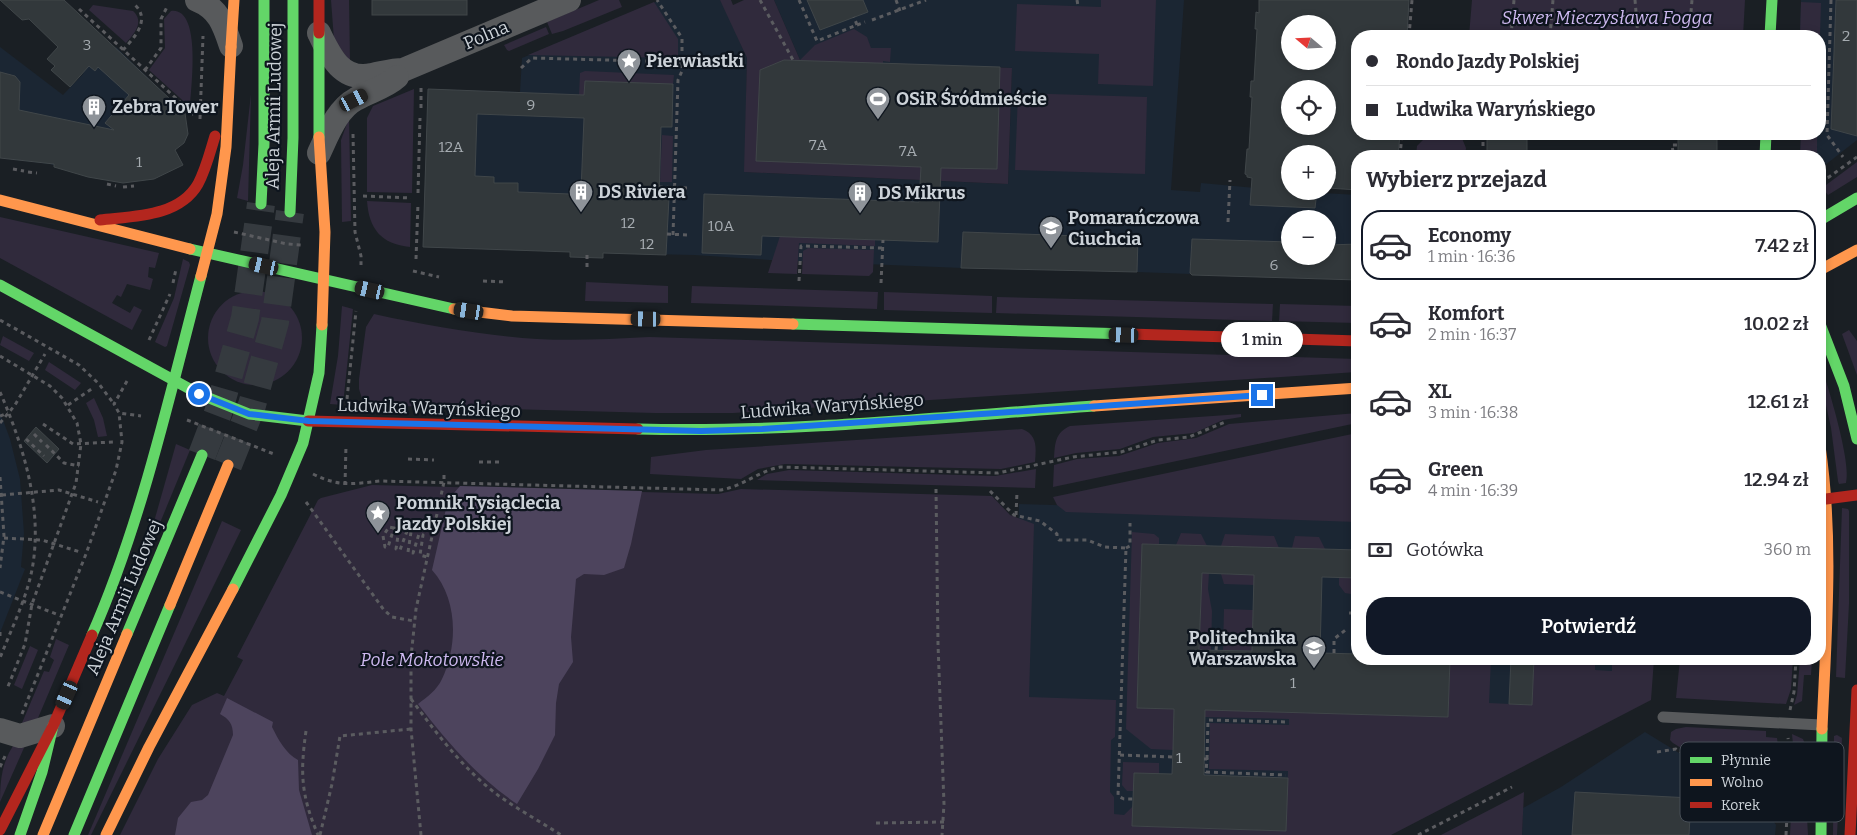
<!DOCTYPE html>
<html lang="pl">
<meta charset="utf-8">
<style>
:root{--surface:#fff;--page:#f2f2f3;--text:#2b2b33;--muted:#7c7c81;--line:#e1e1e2;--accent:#111827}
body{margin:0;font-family:Bitter,serif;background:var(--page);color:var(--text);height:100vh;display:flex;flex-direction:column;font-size:19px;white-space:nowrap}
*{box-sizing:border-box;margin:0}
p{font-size:16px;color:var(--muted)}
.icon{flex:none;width:28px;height:28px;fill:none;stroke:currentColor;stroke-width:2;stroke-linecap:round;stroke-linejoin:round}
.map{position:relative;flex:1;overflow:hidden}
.drawer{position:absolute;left:1351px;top:150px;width:475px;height:515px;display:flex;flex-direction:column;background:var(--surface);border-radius:20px;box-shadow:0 2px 8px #0003}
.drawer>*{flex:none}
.hud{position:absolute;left:1351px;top:30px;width:475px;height:110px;border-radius:20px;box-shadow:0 2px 8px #0003;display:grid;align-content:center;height:110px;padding:0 15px;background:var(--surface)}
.needle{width:32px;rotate:289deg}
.buttons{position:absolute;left:1281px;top:15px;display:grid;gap:10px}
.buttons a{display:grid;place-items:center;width:55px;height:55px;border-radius:50%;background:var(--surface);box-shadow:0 2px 8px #0003;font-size:25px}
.end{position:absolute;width:22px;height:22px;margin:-11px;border:6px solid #1a73e8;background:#fff;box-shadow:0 0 0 2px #fff}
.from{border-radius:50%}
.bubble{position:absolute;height:35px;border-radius:18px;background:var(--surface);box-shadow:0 2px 8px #0003;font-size:16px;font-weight:600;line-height:35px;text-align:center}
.car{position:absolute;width:15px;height:30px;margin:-15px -8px;border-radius:6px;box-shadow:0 0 4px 1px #0007;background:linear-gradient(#222 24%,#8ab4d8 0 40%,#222 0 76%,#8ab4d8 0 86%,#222 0)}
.hud b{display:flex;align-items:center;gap:18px;height:48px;font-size:19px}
.hud b+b{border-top:1px solid var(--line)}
.hud i{width:12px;height:12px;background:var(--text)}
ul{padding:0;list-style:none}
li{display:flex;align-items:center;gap:15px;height:70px;margin:0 10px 8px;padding:0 5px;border:2px solid transparent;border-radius:20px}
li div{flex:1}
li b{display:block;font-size:19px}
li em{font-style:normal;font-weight:600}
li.selected{border-color:var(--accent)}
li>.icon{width:45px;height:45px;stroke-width:1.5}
h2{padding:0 15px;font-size:22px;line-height:60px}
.pay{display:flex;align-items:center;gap:12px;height:55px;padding:0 15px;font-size:19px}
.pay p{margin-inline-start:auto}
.primary-button{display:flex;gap:10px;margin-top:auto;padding:10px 15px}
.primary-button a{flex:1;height:58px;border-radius:20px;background:var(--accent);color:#fff;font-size:20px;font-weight:600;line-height:58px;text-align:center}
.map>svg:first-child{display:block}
.built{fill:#1b2633;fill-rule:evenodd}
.green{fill:#302a3c}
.forest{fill:#4d445d}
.building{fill:#32383b;stroke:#404649;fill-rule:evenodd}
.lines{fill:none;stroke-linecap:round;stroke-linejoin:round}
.primary-tunnel{stroke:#353a3f;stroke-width:28;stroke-dasharray:28 14;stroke-linecap:butt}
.path{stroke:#5b5c60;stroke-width:3;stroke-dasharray:4 4;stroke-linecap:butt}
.lane{stroke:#585a5c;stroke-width:11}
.street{stroke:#585a5c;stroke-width:24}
.fast{stroke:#63d668;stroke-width:11}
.slow{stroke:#ff974d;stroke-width:11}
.jam{stroke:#b3261e;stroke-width:11}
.route{stroke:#1a73e8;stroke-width:6}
.labels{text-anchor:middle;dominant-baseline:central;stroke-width:4.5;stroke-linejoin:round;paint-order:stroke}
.number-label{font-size:15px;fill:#a6acb1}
.park-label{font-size:18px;font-style:italic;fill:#ceb9f0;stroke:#0e151e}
.street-label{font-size:18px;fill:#ccd2d8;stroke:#0e151e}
.poi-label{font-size:18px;font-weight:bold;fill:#ccd2d8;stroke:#0e151e;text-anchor:start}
.key{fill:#0e151e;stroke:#474e56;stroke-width:1}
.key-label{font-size:14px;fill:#ccd2d8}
</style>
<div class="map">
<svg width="1857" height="835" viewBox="0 0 1857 835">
<rect width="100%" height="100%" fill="#1a1f24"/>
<g class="built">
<path d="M660,0H720L725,8L747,58L745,172L1008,184L1012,68L800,60L774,0H1184L1171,190L1200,192L1201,183L1290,191L1357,195V280L1137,272L962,268L770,260L694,255L603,253V258H600V253L423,247L428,89L520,92L522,58ZM1290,219H1328V256H1290Z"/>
<path d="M1801,0H1857V140L1820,169V156H1800L1801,134H1820V36H1800Z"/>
<path d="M0,47L63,95L83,74L86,64L95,70L116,47L169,98L186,123L188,134L184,143L170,152L180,159V165L154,179L123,183L89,177L50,164L0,158Z"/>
<path d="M0,412L10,439L20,479L24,533L21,567L25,569L0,633Z"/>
<path d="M1019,504L1357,514L1358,659H1615L1614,678L1310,835H1008Z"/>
<path d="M1645,732L1762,804L1776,825L1775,835H1522L1523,808L1561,787Z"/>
</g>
<g class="green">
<path d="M331,0H349L350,62L334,40Z"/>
<path d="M599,0H619L622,7L563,31L552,34L547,22Z"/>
<path d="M720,0H731L733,5L744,0H774L800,60L815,45L854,29L867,37L871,48H891L890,62L883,61V63L1012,68L1008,184L744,172L747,58Z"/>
<path d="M1101,0H1156L1153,86L1098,84L1099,54L1015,51L1017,4L1101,7Z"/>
<path d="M1472,0H1745L1743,36H1469Z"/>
<path d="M654,2L678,39V58L528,55Z"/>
<path d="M1801,2L1821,3L1820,36H1800Z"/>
<path d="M93,5L133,11C145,22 134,34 126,43L89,10Z"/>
<path d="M171,11C202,7 191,88 190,107L149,70L165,48L164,19Z"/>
<path d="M546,27L549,34L509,51L507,50L504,45Z"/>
<path d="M585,71L674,75L673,84L585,81L584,95H579L580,73Z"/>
<path d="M414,89L412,193L367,192V118L373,106Z"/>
<path d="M1018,93L1147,97L1145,174L1015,170Z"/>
<path d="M251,94L248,201L237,198L243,165Z"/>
<path d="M349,118L351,221L342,222L341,140Z"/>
<path d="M1429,134H1455L1461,136L1466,148L1465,156H1416L1417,146Z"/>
<path d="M1801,134H1817V156H1800Z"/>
<path d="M662,135L673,136L672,182H660Z"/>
<path d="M1857,162V177L1828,195L1824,190L1826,185Z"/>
<path d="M367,201L411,203L410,247C381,244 369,229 367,201Z"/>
<path d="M0,217L159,253L155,268L149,267L148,277L153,279L150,290L127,284L121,297L117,295L112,303L130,313L134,306L142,310L132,330L0,258Z"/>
<path d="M780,236L875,240V246L799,243L797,274L768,273Z"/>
<path d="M808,248L874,250L873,272L869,276L802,274L803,251Z"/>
<path d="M183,259L189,262L190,265L167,346L165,347L155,342L174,298Z"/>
<path d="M586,282L668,286V303L585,301Z"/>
<path d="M692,286L878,292L877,309L691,303Z"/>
<circle cx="255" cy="338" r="47"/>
<path d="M884,292L992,296V313L884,310Z"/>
<path d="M997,297L1273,304L1272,321L996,313Z"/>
<path d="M1280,304L1357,306V323L1279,321Z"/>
<path d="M342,306L353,309L343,405L330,404L338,356Z"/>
<path d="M374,314C428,326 482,335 537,339C574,341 611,339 649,337L1357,359V372L733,413H655L364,405L359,389V379L366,327Z"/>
<path d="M1849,330L1857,341V375L1842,334Z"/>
<path d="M3,336L34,353L29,361L0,345Z"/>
<path d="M49,362L81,383L75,390L45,370Z"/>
<path d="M1820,363C1828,385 1852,464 1846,483L1839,484L1838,481L1831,428L1820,378Z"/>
<path d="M94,398L103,418L107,436L98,437L94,420L86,403Z"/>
<path d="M1357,413V423L1053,487L1054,465L1077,459L1119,456L1158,443L1196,438L1229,424Z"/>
<path d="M1241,414V417L1223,420L1194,433L1153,437L1120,449L1076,453L1054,458C1055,443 1055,433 1070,426Z"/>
<path d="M1022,429C1038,435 1036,448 1035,462L1001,469L785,464L758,469L741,479L650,474L651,457L706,450Z"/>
<path d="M1357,433V522L1066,512L1057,505L1053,497Z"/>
<path d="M176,444L190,450L148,552L146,550Z"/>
<path d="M1036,469L1035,488L757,480L767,474L789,470L995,476Z"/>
<path d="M372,485L718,494L741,489L992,496L1010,515L1034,524L1029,697L1116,700L1115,737L1111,740L1110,792L1114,797V814L1124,815L1133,806V826L1286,831L1288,771L1209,769L1210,723L1289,725V719L1204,717L1195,709L1448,717L1450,659H1491L1489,703L1531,705L1534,659H1595V670L1612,671V659H1654L1651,700L1391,835H120L158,759L192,705L217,693L224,696L243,660L237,657L318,500L321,498Z"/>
<path d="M1842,508L1848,509L1849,511V604L1845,678L1836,677Z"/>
<path d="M222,521L241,530L91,835H88Z"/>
<path d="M1132,532L1154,534L1159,538V544H1142L1137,707L1174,709L1173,750L1151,749L1126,729Z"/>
<path d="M1181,533L1201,534L1207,546L1176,545Z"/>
<path d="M1225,534L1274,536L1279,548L1221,546Z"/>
<path d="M1295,536L1319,537L1325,549L1292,548Z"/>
<path d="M1202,573H1209L1208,589L1212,611L1211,650H1199Z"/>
<path d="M1221,574L1254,575V585L1224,584Z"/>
<path d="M1339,577L1357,578V595L1345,593L1339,585Z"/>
<path d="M1224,609L1253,610L1252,651L1223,650Z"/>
<path d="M56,639L69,645L38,718L21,730L22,723L44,671L49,672L54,660L50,657Z"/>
<path d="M30,646L38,650L22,689L14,685Z"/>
<path d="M1680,659H1793L1791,689L1786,704L1676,698Z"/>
<path d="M1800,659H1812L1811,675H1804L1802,701L1794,705L1797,695Z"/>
<path d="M1686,727L1766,731V737L1777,738L1779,754L1777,807L1673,743L1670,740L1671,732L1676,729Z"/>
<path d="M1792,734L1803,739L1807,750L1806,799L1808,835H1790L1794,755Z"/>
<path d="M1837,735L1842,738L1837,835H1833L1834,736Z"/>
<path d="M27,741L0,802C0,780 2,761 15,743Z"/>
<path d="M1123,762L1159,763V774L1134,773L1133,791H1127L1122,785Z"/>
<path d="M1524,792L1522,835H1441Z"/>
</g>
<g class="forest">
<path d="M460,486L642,491L631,544L624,568L604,575L584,574L576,579L571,637L573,662L559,684L556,703L555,735L538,769L517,804C477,777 447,742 418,704C427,697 437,690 442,679C458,645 458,599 432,570L448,500Z"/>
<path d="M227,698L273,722L272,727C278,739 286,754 298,760L299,790L312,835H175L178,818L191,802L202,800L208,795L233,735C233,724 229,719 220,714Z"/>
</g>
<g class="building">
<path d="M0,0H64L185,113L188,134L184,143L175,150L183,165L154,179L123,183L88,177L54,167V164L0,158V72L15,76L20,82L19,110L114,130L105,123L129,95L98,67L95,71L89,66L70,87L51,70L55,66L47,59L58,47L29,19L22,20Z"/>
<rect x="372" y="0" width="95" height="15"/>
<path d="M807,0H863L868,12L820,30Z"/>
<path d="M1259,0H1409L1407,36H1358V134H1400L1398,156H1358V190L1328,188V154H1287L1285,189L1290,191H1317L1315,208L1250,205L1252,178L1247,177V175L1245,174L1247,149H1249L1252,97H1250L1251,81H1254L1257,29H1255L1256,12L1259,13ZM1290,24H1328V61H1290ZM1290,89H1328V126H1286L1288,93L1290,94Z"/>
<path d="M1836,0H1857V136L1831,129Z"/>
<path d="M784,60L1000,67L997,169L941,168L938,242L762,236L761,255L702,253L704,194L919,202L921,167L756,161L760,70Z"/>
<path d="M585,81L673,84L672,127H661L659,198H669L666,255L603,253V258L570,257V252L423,247L428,89L584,95ZM477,114L584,118L581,191H570V194L518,192V183H494V177L475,176Z"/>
<rect x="1487" y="134" width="40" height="22"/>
<rect x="1678" y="134" width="39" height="22"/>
<path d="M963,232L1138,238L1137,272L961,268Z"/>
<path d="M1192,239L1290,242V256H1328V245L1358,244V280L1192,275L1190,273Z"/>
<path d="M36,427L59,449L47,463L24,441Z"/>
<path d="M1142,544L1358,550V578L1322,577L1320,653L1358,654V659H1450L1448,717L1205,710L1204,775L1288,778L1286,831L1132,826L1134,773L1172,774L1173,750L1174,709L1137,708ZM1202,573L1254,575L1252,651L1199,650Z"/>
<path d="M1511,659H1534L1532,705L1509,704Z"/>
<path d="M1575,792L1691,798L1689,835H1572Z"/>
</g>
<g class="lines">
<g class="primary-tunnel">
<path d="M202,455L218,413L245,318L261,204"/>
<path d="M228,465L252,405L275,322L290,212"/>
</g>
<g class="path">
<path d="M760,0L793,60"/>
<path d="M799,0L817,41L857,25L854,17"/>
<path d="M896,0L900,11"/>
<path d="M1077,0L1078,6"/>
<path d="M1635,0L1638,36"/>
<path d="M1831,0L1827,135L1843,157"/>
<path d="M79,9L194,115"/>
<path d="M872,20L926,0"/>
<path d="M857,25L865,22"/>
<path d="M1409,36L1412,0"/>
<path d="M1511,36L1514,0"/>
<path d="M1550,36L1553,0"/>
<path d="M1689,36L1692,0"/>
<path d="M123,50C134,38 151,20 135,5"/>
<path d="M521,68L532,58L682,62V38L657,0"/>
<path d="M145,70L161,48V19L168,5"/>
<path d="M421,108V86"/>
<path d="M200,119L203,36"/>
<path d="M353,134L355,232L361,256V265"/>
<path d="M1483,134V156"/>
<path d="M1673,152L1672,145H1678"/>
<path d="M1660,153L1673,152V156"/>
<path d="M1400,156L1402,134"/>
<path d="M1543,156V154L1660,153V156"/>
<path d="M13,169L24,171"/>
<path d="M28,172L37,173"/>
<path d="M1820,180L1829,177L1857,157"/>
<path d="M107,184L116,186"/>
<path d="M123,187L134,186"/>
<path d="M659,187L690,188"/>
<path d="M418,193L420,118"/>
<path d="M363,196L411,198"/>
<path d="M1228,222L1230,180"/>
<path d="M234,232L287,244L302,245"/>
<path d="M667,234L688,235"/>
<path d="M673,235L678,80L682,71V62"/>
<path d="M416,259L418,203"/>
<path d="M587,267V252"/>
<path d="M413,271L439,277"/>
<path d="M483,281L507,282"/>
<path d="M799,281L801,246L883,248"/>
<path d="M173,283L176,269"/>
<path d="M881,283L883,240"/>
<path d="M0,320L79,365L99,384L114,404"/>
<path d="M149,340L170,294"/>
<path d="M0,356L50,386L62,398L77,423L81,444L76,483L32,604L25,644L7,689"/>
<path d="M127,381L114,404L119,413L141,416"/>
<path d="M0,392C23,445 42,505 33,564C28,596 12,627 0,658"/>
<path d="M347,399L356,311"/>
<path d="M68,405L93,388"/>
<path d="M0,416L8,413"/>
<path d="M187,420L274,454"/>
<path d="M0,423L15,405L45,354"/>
<path d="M43,424L73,444L113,442"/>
<path d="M34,434L42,442"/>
<path d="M26,439L44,456"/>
<path d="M46,445L64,463L79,466"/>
<path d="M408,459L434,460"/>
<path d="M479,462H500"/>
<path d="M313,474C339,487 352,484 380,481L721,490C743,486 759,471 780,467L998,473L1073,457L1121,452L1158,440L1189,437L1225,422"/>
<path d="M444,475V479"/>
<path d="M0,477L4,536L0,568"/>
<path d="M345,485L346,445"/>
<path d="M936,489L938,644L944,804L942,835"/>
<path d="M990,491L1014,515L1040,521L1057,534V537L1059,540H1087L1105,547L1126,548L1118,796L1124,799H1133"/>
<path d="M2,495L59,490L98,502"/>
<path d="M306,502L384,610L392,617L414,621"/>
<path d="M1016,515L1017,492"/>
<path d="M394,528L389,527L383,536L385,547H388L394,528L399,529L396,549L400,550L407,531L411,532L408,552L413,553L419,534L423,535L420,555L427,557"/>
<path d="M4,538L42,540L80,552"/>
<path d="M1126,548L1130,546V523"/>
<path d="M0,592L56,614"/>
<path d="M1349,613H1358"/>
<path d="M0,632V636"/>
<path d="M1216,650L1217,641"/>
<path d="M1334,653V639L1348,628"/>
<path d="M411,699C437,734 464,770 499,796C519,810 541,822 561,835"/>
<path d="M1790,710L1794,692L1796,659"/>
<path d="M22,714L86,554L116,470L122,442L119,413"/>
<path d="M306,731C300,773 301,795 318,835"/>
<path d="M1657,752L1676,749L1780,813"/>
<path d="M1120,755L1173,757"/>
<path d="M1204,759H1207L1206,772L1286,775"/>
<path d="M1207,759L1208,720L1287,722"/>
<path d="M0,767L6,754"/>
<path d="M876,823L944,822"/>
<path d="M320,835L332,784L340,736L411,729"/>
<path d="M421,835L411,729V657L416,609L444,482"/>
<path d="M1418,835L1512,787"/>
<path d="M1786,835L1790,756L1788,738"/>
</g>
<path class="lane" d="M1663,717L1821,725"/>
<g class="street">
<path d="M197,0C219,9 224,25 231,46"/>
<path d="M319,33C330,56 342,82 372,75C383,73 392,70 403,70L569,0"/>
<path d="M319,153C328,134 337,109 356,99C369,91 385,88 397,77"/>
<path d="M0,730L20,736L53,726"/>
</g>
<g class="fast">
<path d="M319,33V137"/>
<path d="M1770,36L1772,0"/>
<path d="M1765,156L1766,134"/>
<path d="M261,204L264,144V0"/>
<path d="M290,212L293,138V0"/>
<path d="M1820,220L1857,198"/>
<path d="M190,249L454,309"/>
<path d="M0,285L199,394L249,414L308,421"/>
<path d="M793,324L1129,334"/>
<path d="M1820,324L1844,386L1857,439"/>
<path d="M638,429C790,433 942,417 1094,406"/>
<path d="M233,589L281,495L303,443L319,373L322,325"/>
<path d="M127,634L202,455"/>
<path d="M92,635C142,521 169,397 201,276"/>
<path d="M20,835L42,772L53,726"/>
<path d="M74,835L170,605"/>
<path d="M1821,835L1822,729"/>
</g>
<g class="slow">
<path d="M231,47L234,0"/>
<path d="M319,137L325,232L322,325"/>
<path d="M0,200L190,249"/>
<path d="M1820,270L1857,250"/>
<path d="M201,276L217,214L226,147L231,47"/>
<path d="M454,309L512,316L793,324"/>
<path d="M1094,406L1358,388"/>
<path d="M1820,446C1834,541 1826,634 1822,729"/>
<path d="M170,605L228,465"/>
<path d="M43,835L127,634"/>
<path d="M106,835L149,747L233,589"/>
</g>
<g class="jam">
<path d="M319,0V33"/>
<path d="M100,220C134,216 179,217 198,184C206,169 210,152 215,136"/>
<path d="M1129,334L1358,341"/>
<path d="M308,421L638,429"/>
<path d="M1826,499L1857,495"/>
<path d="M0,830L53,726L92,635"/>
<path d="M1850,835L1857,690"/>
</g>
</g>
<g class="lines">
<path class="route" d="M199,394L249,414L309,421L701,431L762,429L1262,395"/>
</g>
<defs>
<symbol id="sight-pin" viewBox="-11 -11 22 30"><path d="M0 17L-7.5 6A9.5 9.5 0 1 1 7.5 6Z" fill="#8e9399" stroke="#0e151e"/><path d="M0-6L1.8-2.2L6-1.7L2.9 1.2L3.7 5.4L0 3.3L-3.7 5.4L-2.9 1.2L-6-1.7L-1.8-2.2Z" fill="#fff"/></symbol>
<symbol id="stadium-pin" viewBox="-11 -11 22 30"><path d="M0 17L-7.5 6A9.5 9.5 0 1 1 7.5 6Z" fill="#8e9399" stroke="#0e151e"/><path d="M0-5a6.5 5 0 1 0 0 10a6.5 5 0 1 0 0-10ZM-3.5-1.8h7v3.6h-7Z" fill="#fff"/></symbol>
<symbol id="building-pin" viewBox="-11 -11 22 30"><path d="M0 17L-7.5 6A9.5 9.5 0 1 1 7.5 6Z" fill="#8e9399" stroke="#0e151e"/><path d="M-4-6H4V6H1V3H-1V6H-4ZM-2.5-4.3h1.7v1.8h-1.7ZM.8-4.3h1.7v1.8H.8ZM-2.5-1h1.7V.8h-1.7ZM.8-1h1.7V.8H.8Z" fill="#fff"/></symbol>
<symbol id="school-pin" viewBox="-11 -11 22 30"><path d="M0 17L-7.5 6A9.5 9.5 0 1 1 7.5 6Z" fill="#8e9399" stroke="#0e151e"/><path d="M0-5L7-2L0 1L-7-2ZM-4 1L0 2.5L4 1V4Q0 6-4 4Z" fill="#fff"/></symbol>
<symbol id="university-pin" viewBox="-11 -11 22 30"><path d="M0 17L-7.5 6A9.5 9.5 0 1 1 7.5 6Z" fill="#8e9399" stroke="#0e151e"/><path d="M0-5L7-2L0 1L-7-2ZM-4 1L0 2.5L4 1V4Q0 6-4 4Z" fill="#fff"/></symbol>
</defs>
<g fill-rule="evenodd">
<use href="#sight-pin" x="615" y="47" width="28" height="38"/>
<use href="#stadium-pin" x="864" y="85" width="28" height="38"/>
<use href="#building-pin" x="80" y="93" width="28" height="38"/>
<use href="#building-pin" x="567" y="178" width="28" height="38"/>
<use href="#building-pin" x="846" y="179" width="28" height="38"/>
<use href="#school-pin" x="1037" y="214" width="28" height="38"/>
<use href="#sight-pin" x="364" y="499" width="28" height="38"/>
<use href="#university-pin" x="1300" y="634" width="28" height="38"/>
</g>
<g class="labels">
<g class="number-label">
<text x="1846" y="36">2</text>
<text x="87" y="45">3</text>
<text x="531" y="105">9</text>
<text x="818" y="145">7A</text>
<text x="451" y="147">12A</text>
<text x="908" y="151">7A</text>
<text x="139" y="162">1</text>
<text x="628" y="223">12</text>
<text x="721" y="226">10A</text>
<text x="647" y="244">12</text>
<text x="1274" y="265">6</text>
<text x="1293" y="683">1</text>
<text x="1179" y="758">1</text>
</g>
<g class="park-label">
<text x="1607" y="18">Skwer Mieczysława Fogga</text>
<text x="432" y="660">Pole Mokotowskie</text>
</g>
<g class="street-label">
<text transform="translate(486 35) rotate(-23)">Polna</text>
<text transform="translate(274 106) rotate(-89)">Aleja Armii Ludowej</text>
<text transform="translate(832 406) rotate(-4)">Ludwika Waryńskiego</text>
<text transform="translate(429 408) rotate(2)">Ludwika Waryńskiego</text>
<text transform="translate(124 597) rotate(-67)">Aleja Armii Ludowej</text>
</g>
<g class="poi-label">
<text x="646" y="61">Pierwiastki</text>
<text x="896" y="99">OSiR Śródmieście</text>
<text x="112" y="107">Zebra Tower</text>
<text x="598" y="192">DS Riviera</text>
<text x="878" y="193">DS Mikrus</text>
<text x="1068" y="218">Pomarańczowa<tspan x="1068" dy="21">Ciuchcia</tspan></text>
<text x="396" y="503">Pomnik Tysiąclecia<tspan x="396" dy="21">Jazdy Polskiej</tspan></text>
<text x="1296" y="638" text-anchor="end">Politechnika<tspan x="1296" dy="21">Warszawska</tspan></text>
</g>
</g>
<rect x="1680" y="742" width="164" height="80" rx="8" class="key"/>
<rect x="1690" y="757" width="22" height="6" fill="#63d668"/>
<rect x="1690" y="779" width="22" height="7" fill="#ff974d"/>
<rect x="1690" y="802" width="22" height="6" fill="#b3261e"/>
<g class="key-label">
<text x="1721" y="765">Płynnie</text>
<text x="1721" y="787">Wolno</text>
<text x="1721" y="810">Korek</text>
</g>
</svg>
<div class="buttons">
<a><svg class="needle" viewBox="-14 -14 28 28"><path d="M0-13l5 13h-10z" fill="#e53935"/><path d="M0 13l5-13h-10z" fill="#7c7c81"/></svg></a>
<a><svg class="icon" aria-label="locate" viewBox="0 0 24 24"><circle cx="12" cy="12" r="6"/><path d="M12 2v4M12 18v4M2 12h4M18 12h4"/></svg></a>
<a>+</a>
<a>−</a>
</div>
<i class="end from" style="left:199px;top:394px"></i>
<i class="end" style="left:1262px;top:395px"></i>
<div class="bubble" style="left:1221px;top:322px;width:82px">1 min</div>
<i class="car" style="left:354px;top:100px;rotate:63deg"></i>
<i class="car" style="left:264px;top:266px;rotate:283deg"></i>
<i class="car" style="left:370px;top:290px;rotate:283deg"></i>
<i class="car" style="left:469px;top:311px;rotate:279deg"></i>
<i class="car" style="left:646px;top:319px;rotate:271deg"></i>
<i class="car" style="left:1124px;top:335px;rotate:272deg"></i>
<i class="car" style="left:67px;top:695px;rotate:204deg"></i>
<div class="hud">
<b><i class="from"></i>Rondo Jazdy Polskiej</b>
<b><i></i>Ludwika Waryńskiego</b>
</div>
<section class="drawer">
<h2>Wybierz przejazd</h2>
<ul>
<li class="selected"><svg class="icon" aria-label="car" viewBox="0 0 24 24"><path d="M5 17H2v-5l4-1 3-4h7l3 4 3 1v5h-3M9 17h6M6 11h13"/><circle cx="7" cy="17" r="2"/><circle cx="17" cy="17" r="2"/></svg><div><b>Economy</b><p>1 min · 16:36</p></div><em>7.42 zł</em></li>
<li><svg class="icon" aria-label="car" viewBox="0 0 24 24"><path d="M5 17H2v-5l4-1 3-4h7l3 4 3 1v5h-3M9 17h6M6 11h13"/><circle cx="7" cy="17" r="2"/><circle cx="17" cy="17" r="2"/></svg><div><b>Komfort</b><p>2 min · 16:37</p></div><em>10.02 zł</em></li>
<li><svg class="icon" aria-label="car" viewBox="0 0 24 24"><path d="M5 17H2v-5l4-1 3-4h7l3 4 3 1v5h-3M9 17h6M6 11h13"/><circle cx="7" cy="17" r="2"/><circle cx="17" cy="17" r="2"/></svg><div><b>XL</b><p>3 min · 16:38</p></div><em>12.61 zł</em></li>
<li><svg class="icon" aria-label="car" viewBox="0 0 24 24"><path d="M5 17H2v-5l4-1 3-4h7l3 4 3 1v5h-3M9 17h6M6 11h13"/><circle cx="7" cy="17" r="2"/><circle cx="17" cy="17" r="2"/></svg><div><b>Green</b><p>4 min · 16:39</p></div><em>12.94 zł</em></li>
</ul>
<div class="pay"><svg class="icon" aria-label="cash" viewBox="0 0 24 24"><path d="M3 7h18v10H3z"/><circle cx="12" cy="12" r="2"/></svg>Gotówka<p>360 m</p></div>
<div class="primary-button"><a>Potwierdź</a></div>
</section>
</div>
